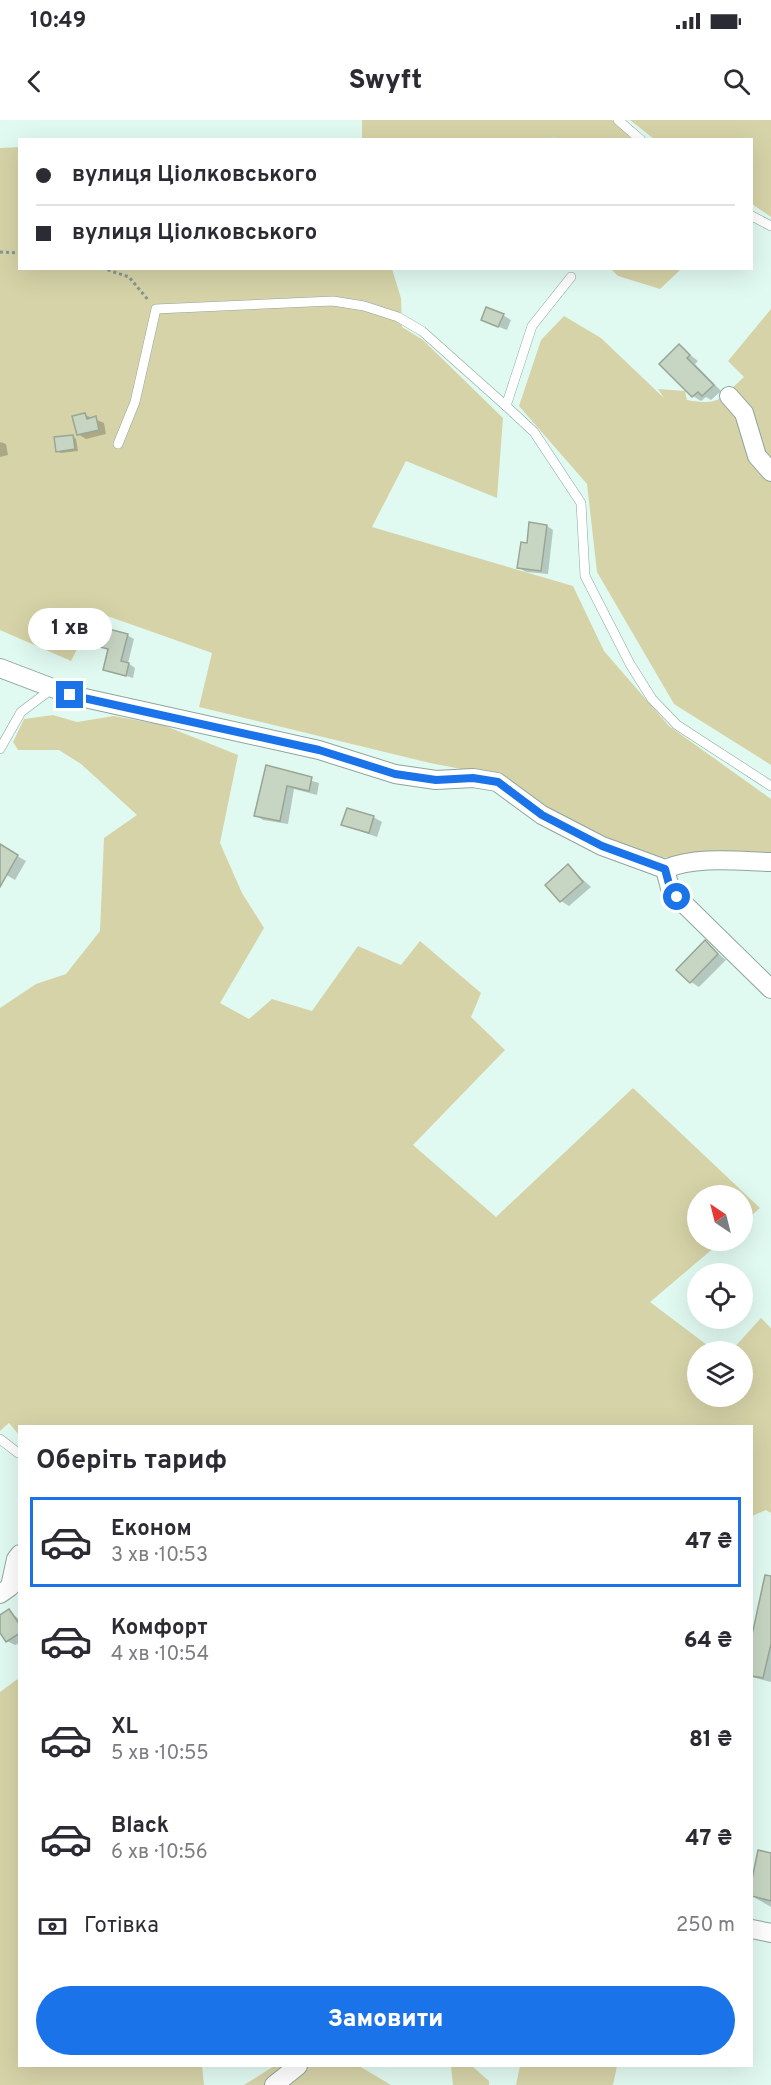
<!DOCTYPE html>
<html lang="uk">
<meta charset="utf-8">
<style>
:root{--surface:#fff;--page:#f7f7f7;--text:#2b2b33;--muted:#7c7c81;--line:#e1e1e2;--accent:#1a73e8}
body{margin:0;font-family:Overpass,sans-serif;background:var(--page);color:var(--text);height:100vh;display:flex;flex-direction:column;font-size:22px;white-space:nowrap}
*{box-sizing:border-box;margin:0}
p{font-size:20px;color:var(--muted)}
.icon{flex:none;width:33px;height:33px;fill:none;stroke:currentColor;stroke-width:2;stroke-linecap:round;stroke-linejoin:round}
.map{position:relative;flex:1;overflow:hidden}
.drawer{position:absolute;left:18px;top:1305px;width:735px;height:642px;display:flex;flex-direction:column;background:var(--surface);border-radius:0px;box-shadow:0 6px 24px #0002}
.drawer>*{flex:none}
.banner{position:absolute;left:18px;top:18px;width:735px;height:132px;border-radius:0px;box-shadow:0 6px 24px #0002;display:grid;align-content:center;height:132px;padding:0 18px;background:var(--surface)}
.needle{width:39px;rotate:325deg}
.controls{position:absolute;left:687px;top:1065px;display:grid;gap:12px}
.controls a{display:grid;place-items:center;width:66px;height:66px;border-radius:50%;background:var(--surface);box-shadow:0 6px 24px #0002;font-size:30px}
.end{position:absolute;width:27px;height:27px;margin:-14px;border:8px solid #1a73e8;background:#fff;box-shadow:0 0 0 3px #fff}
.from{border-radius:50%}
.bubble{position:absolute;height:42px;border-radius:21px;background:var(--surface);box-shadow:0 6px 24px #0002;font-size:20px;font-weight:800;line-height:42px;text-align:center}
.banner b{display:flex;align-items:center;gap:21px;height:57px;font-size:22px}
.banner b+b{border-top:2px solid var(--line)}
.banner i{width:15px;height:15px;background:var(--text)}
ul{padding:0;list-style:none}
li{display:flex;align-items:center;gap:18px;height:90px;margin:0 12px 9px;padding:0 6px;border:3px solid transparent;border-radius:0px}
li div{flex:1}
li b{display:block;font-size:22px}
li em{font-style:normal;font-weight:800}
li.selected{border-color:var(--accent)}
li>.icon{width:54px;height:54px;stroke-width:1.5}
h2{padding:0 18px;font-size:27px;line-height:72px}
.pay{display:flex;align-items:center;gap:15px;height:66px;padding:0 18px;font-size:22px}
.pay p{margin-inline-start:auto}
.cta{display:flex;gap:12px;margin-top:auto;padding:12px 18px}
.cta a{flex:1;height:69px;border-radius:36px;background:var(--accent);color:#fff;font-size:24px;font-weight:800;line-height:69px;text-align:center}
.status{display:flex;justify-content:space-between;align-items:center;height:42px;padding:0 30px;background:var(--surface);direction:ltr}
.status svg{height:16px;fill:currentColor}
header{display:flex;justify-content:space-between;align-items:center;height:78px;padding:0 18px;background:var(--surface);font-size:27px;font-weight:800}
.map>svg:first-child{display:block}
.green{fill:#d6d3a8}
.shadow{fill:#0003}
.building{fill:#c7d5c3;stroke:#9aa695;stroke-width:1.5}
.lines{fill:none;stroke-linecap:round;stroke-linejoin:round}
.service-casing{stroke:#8ea59d;stroke-width:10}
.minor-casing{stroke:#8ea59d;stroke-width:20}
.path{stroke:#869791;stroke-width:3;stroke-dasharray:3 3;stroke-linecap:butt}
.service{stroke:#fff;stroke-width:9}
.minor{stroke:#fff;stroke-width:18}
.route{stroke:#1a73e8;stroke-width:8}
</style>
<div class="status"><b>10:49</b><svg viewBox="0 0 49 12"><path d="M0 12V9h3v3zM5 12V6h3v6zM10 12V3h3v9zM15 12V0h3v12zM26 1h20v11H26zM47 4h2v5h-2z"/></svg></div>
<header><svg class="icon" aria-label="back" viewBox="0 0 24 24"><path d="M15 5l-7 7 7 7"/></svg>Swyft<svg class="icon" aria-label="search" viewBox="0 0 24 24"><circle cx="10" cy="10" r="6"/><path d="M15 15l6 6"/></svg></header>
<div class="map">
<svg width="771" height="1965" viewBox="0 0 771 1965">
<rect width="100%" height="100%" fill="#e1faf1"/>
<g class="green">
<path d="M362,0H612L634,19L557,20L553,17L552,20L362,19Z"/>
<path d="M630,0H771V97L752,84V20L654,19Z"/>
<path d="M19,27L20,148L392,149L401,178L402,207L423,220L503,298L497,378L406,341L372,407L573,466L604,531L669,606L771,679V735L739,733L659,738L587,711L498,656L430,643L199,587L212,533L96,492L71,541L0,510V28Z"/>
<path d="M611,149H681L660,169L618,156Z"/>
<path d="M771,189V645L674,584L597,452L587,364L519,286L541,220L564,196L601,218L664,278L658,269L685,271L687,280C720,286 720,279 744,257L728,241Z"/>
<path d="M53,595L77,602L114,596L163,605L238,635L220,723L242,773L264,808L220,883L249,899L272,879L312,891L358,826L401,845L420,821L481,873L471,897L505,930L413,1025L496,1097L633,968L760,1088L743,1103L742,1076H698V1120L722,1121L650,1182L715,1231L698,1232V1276H742V1232L731,1231L761,1198L771,1208V1393L766,1390L752,1396V1306H20L19,1315L9,1303L0,1311V888L36,864L66,854L100,811L104,718L137,695L81,644L59,630H18L13,622L24,599Z"/>
<path d="M19,1558L20,1946H202L204,1965H0V1572Z"/>
<path d="M274,1946H359L391,1965H244Z"/>
<path d="M451,1946H472L489,1961V1965H453Z"/>
<path d="M520,1946H617L613,1965H516Z"/>
</g>
<g class="shadow">
<path d="M503,195L511,200L507,210L491,204Z"/>
<path d="M679,226L698,241L695,244L721,271L711,280L706,277L701,281L693,276Z"/>
<path d="M85,295L104,303L106,314L86,319L78,314Z"/>
<path d="M73,316L76,319L78,331L61,333L57,331Z"/>
<path d="M0,322L6,324L8,335L0,337Z"/>
<path d="M547,406L553,410L548,454L526,452L519,448Z"/>
<path d="M127,515L134,519L128,543L135,548L133,558L105,549L109,530L94,524Z"/>
<path d="M267,647L319,663L317,675L294,669L288,704L263,700L255,695Z"/>
<path d="M373,697L382,702L377,717L343,705Z"/>
<path d="M0,726L26,741L15,760L0,751Z"/>
<path d="M568,746L591,767L569,786L561,781Z"/>
<path d="M705,822L726,840L699,867L691,862Z"/>
<path d="M763,1473L771,1475V1562L752,1557V1522Z"/>
<path d="M9,1491L20,1500V1523L15,1525L7,1521L0,1510V1497Z"/>
<path d="M759,1732L771,1734V1787L752,1776Z"/>
</g>
<g class="building">
<path d="M486,187L504,194L498,207L481,200Z"/>
<path d="M679,224L690,235L687,238L714,265L702,276L698,272L692,277L659,244Z"/>
<path d="M85,293L87,299L96,296L99,310L77,315L72,296Z"/>
<path d="M73,315L75,329L56,332L54,317Z"/>
<path d="M529,402L547,405L541,451L517,448L521,422L527,423Z"/>
<path d="M97,506L128,514L121,541L129,543L126,556L103,550L108,529L92,525Z"/>
<path d="M266,645L312,657L309,671L287,666L280,701L254,696Z"/>
<path d="M347,688L374,696L369,713L341,705Z"/>
<path d="M0,724L18,735L0,767Z"/>
<path d="M568,744L583,762L560,782L545,765Z"/>
<path d="M705,820L718,834L690,863L676,850Z"/>
<path d="M765,1455L771,1456V1524L763,1558L752,1556V1515Z"/>
<path d="M9,1489L20,1505V1513L6,1522L0,1513V1495Z"/>
<path d="M758,1730L771,1733V1781L752,1776V1759Z"/>
</g>
<g class="lines">
<defs>
<g id="service">
<path d="M618,0L641,20"/>
<path d="M752,96L771,106"/>
<path d="M571,157L532,206L506,286L534,312L581,383L585,456L630,544L652,579L677,605L771,666"/>
<path d="M118,324L135,282L156,189L333,181L364,186L398,197L422,211L506,286"/>
<path d="M0,629L21,592L53,568"/>
<path d="M0,1319L18,1333"/>
</g>
<g id="minor">
<path d="M729,276L744,293L757,336L771,352"/>
<path d="M0,548L71,575L319,630L395,654L436,660L473,658L497,662L542,695L602,726L665,749L670,768L677,777L771,869"/>
<path d="M665,749C697,736 736,741 771,742"/>
<path d="M0,1474L10,1467L16,1439L20,1434"/>
<path d="M752,1809L771,1813"/>
<path d="M274,1965L298,1946"/>
</g>
</defs>
<use href="#service" class="service-casing"/>
<use href="#minor" class="minor-casing"/>
<g class="path">
<path d="M0,132L20,133"/>
<path d="M102,148L129,157L149,181"/>
</g>
<use href="#service" class="service"/>
<use href="#minor" class="minor"/>
</g>
<g class="lines">
<path class="route" d="M70,575L319,630L395,654L436,660L473,658L498,662L542,695L602,726L665,749L670,768L677,777"/>
</g>
</svg>
<div class="controls">
<a><svg class="needle" viewBox="-14 -14 28 28"><path d="M0-13l5 13h-10z" fill="#e53935"/><path d="M0 13l5-13h-10z" fill="#7c7c81"/></svg></a>
<a><svg class="icon" aria-label="locate" viewBox="0 0 24 24"><circle cx="12" cy="12" r="6"/><path d="M12 2v4M12 18v4M2 12h4M18 12h4"/></svg></a>
<a><svg class="icon" aria-label="layers" viewBox="0 0 24 24"><path d="M12 4l9 5-9 5-9-5zM3 14l9 5 9-5"/></svg></a>
</div>
<i class="end from" style="left:677px;top:777px"></i>
<i class="end" style="left:70px;top:575px"></i>
<div class="bubble" style="left:28px;top:488px;width:84px">1 хв</div>
<div class="banner">
<b><i class="from"></i>вулиця Ціолковського</b>
<b><i></i>вулиця Ціолковського</b>
</div>
<section class="drawer">
<h2>Оберіть тариф</h2>
<ul>
<li class="selected"><svg class="icon" aria-label="car" viewBox="0 0 24 24"><path d="M5 17H2v-5l4-1 3-4h7l3 4 3 1v5h-3M9 17h6M6 11h13"/><circle cx="7" cy="17" r="2"/><circle cx="17" cy="17" r="2"/></svg><div><b>Економ</b><p>3 хв · 10:53</p></div><em>47 ₴</em></li>
<li><svg class="icon" aria-label="car" viewBox="0 0 24 24"><path d="M5 17H2v-5l4-1 3-4h7l3 4 3 1v5h-3M9 17h6M6 11h13"/><circle cx="7" cy="17" r="2"/><circle cx="17" cy="17" r="2"/></svg><div><b>Комфорт</b><p>4 хв · 10:54</p></div><em>64 ₴</em></li>
<li><svg class="icon" aria-label="car" viewBox="0 0 24 24"><path d="M5 17H2v-5l4-1 3-4h7l3 4 3 1v5h-3M9 17h6M6 11h13"/><circle cx="7" cy="17" r="2"/><circle cx="17" cy="17" r="2"/></svg><div><b>XL</b><p>5 хв · 10:55</p></div><em>81 ₴</em></li>
<li><svg class="icon" aria-label="car" viewBox="0 0 24 24"><path d="M5 17H2v-5l4-1 3-4h7l3 4 3 1v5h-3M9 17h6M6 11h13"/><circle cx="7" cy="17" r="2"/><circle cx="17" cy="17" r="2"/></svg><div><b>Black</b><p>6 хв · 10:56</p></div><em>47 ₴</em></li>
</ul>
<div class="pay"><svg class="icon" aria-label="cash" viewBox="0 0 24 24"><path d="M3 7h18v10H3z"/><circle cx="12" cy="12" r="2"/></svg>Готівка<p>250 m</p></div>
<div class="cta"><a>Замовити</a></div>
</section>
</div>
